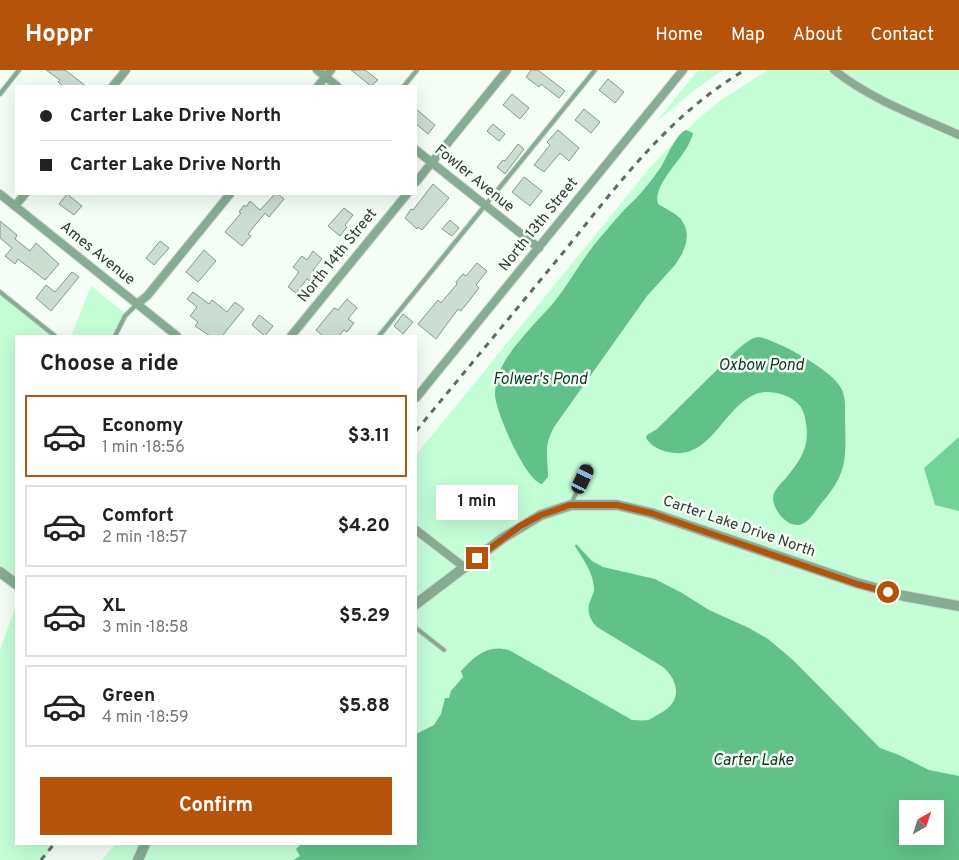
<!DOCTYPE html>
<meta charset="utf-8">
<style>
:root{--surface:#fff;--page:#f2f2f2;--text:#222;--muted:#767676;--line:#e0e0e0;--accent:#b45309}
body{margin:0;font-family:Overpass,sans-serif;background:var(--page);color:var(--text);height:100vh;display:flex;flex-direction:column;font-size:19px;white-space:nowrap}
*{box-sizing:border-box;margin:0}
p{font-size:16px;color:var(--muted)}
.icon{flex:none;width:28px;height:28px;fill:none;stroke:currentColor;stroke-width:2;stroke-linecap:round;stroke-linejoin:round}
.map{position:relative;flex:1;overflow:hidden}
.panel{position:absolute;left:15px;top:265px;width:402px;height:510px;display:flex;flex-direction:column;background:var(--surface);border-radius:0px;box-shadow:0 5px 20px #0002}
.panel>*{flex:none}
.banner{position:absolute;left:15px;top:15px;width:402px;height:110px;border-radius:0px;box-shadow:0 5px 20px #0002;display:grid;align-content:center;height:110px;padding:0 25px;background:var(--surface)}
.needle{width:32px;rotate:39deg}
.buttons{position:absolute;left:899px;top:730px;display:grid;gap:10px}
.buttons a{display:grid;place-items:center;width:45px;height:45px;border-radius:0px;background:var(--surface);box-shadow:0 5px 20px #0002;font-size:25px}
.end{position:absolute;width:22px;height:22px;margin:-11px;border:6px solid #b45309;background:#fff;box-shadow:0 0 0 2px #fff}
.from{border-radius:50%}
.bubble{position:absolute;height:35px;border-radius:0px;background:var(--surface);box-shadow:0 5px 20px #0002;font-size:16px;font-weight:700;line-height:35px;text-align:center}
.car{position:absolute;width:15px;height:30px;margin:-15px -8px;border-radius:6px;box-shadow:0 0 4px 1px #0007;background:linear-gradient(#222 24%,#8ab4d8 0 40%,#222 0 76%,#8ab4d8 0 86%,#222 0)}
.banner b{display:flex;align-items:center;gap:18px;height:48px;font-size:19px}
.banner b+b{border-top:1px solid var(--line)}
.banner i{width:12px;height:12px;background:var(--text)}
ul{padding:0;list-style:none}
li{display:flex;align-items:center;gap:15px;height:82px;margin:0 10px 8px;padding:0 15px;border:2px solid var(--line);border-radius:0px}
li div{flex:1}
li b{display:block;font-size:19px}
li em{font-style:normal;font-weight:700}
li.on{border-color:var(--accent)}
li>.icon{width:45px;height:45px;stroke-width:1.5}
h2{padding:0 25px;font-size:22px;line-height:60px}
.action{display:flex;gap:10px;margin-top:auto;padding:10px 25px}
.action a{flex:1;height:58px;border-radius:0px;background:var(--accent);color:#fff;font-size:20px;font-weight:700;line-height:58px;text-align:center}
header{display:flex;align-items:center;gap:30px;box-sizing:border-box;height:70px;padding:0 25px;background:var(--accent);color:#fff}
header strong{font-size:24px}
nav{display:flex;gap:28px;margin-inline-start:auto;font-size:18px}
.map>svg:first-child{display:block}
.green{fill:#c3fed7;fill-rule:evenodd}
.forest{fill:#72d298}
.water{fill:#61c189;fill-rule:evenodd}
.building{fill:#ccddd1;stroke:#87988d}
.lines{fill:none;stroke-linecap:round;stroke-linejoin:round}
.service-casing{stroke:#d1dbd4;stroke-width:6}
.minor-casing{stroke:#d1dbd4;stroke-width:10}
.tertiary-casing{stroke:#d1dbd4;stroke-width:12}
.service{stroke:#86ac93;stroke-width:4}
.minor{stroke:#86ac93;stroke-width:8}
.tertiary{stroke:#86ac93;stroke-width:10}
.rail{stroke:#646b66;stroke-width:3;stroke-dasharray:6 6;stroke-linecap:butt}
.route{stroke:#b45309;stroke-width:6}
.labels{text-anchor:middle;dominant-baseline:central;stroke-width:5;stroke-linejoin:round;paint-order:stroke}
.street-label{font-size:15px;fill:#333935;stroke:#f4fef7}
.water-label{font-size:16px;font-style:italic;fill:#0d3721;stroke:#f4fef7}
</style>
<header>
<strong>Hoppr</strong>
<nav><a>Home</a><a>Map</a><a>About</a><a>Contact</a></nav>
</header>
<div class="map">
<svg width="959" height="790" viewBox="0 0 959 790">
<rect width="100%" height="100%" fill="#f4fef7"/>
<g class="green">
<path d="M698,0H723L691,23L656,52Z"/>
<path d="M768,0H959V790H102L115,774H416V385L653,94L698,49L721,30ZM908,739H935V766H908Z"/>
<path d="M91,216L126,244L118,266H71Z"/>
<path d="M0,221L57,266H16V514L0,502Z"/>
<path d="M16,535V774H56L43,790H0V580Z"/>
</g>
<path class="forest" d="M959,367V441L935,435L924,398Z"/>
<g class="water">
<path d="M686,60L693,63C688,87 652,112 658,134L675,144L681,149L685,156L687,164L686,173L682,184L675,195L647,226L554,357C543,378 548,384 548,407L542,414C525,410 496,342 495,325C495,318 496,310 499,303C508,279 538,251 555,231C569,213 580,193 594,175C604,163 614,151 624,140C631,133 639,126 645,118C651,111 656,104 661,97C667,87 676,64 686,60Z"/>
<path d="M759,267C779,271 832,300 841,318C846,327 845,338 845,348C846,389 848,403 820,435C815,441 810,451 802,454C787,460 769,436 774,423C777,417 782,412 786,408C800,391 810,377 806,354C805,345 803,337 795,331C786,324 770,320 759,323C723,334 712,392 668,382C659,380 651,376 646,368L647,365L657,359L737,280C744,274 750,268 759,267Z"/>
<path d="M576,474L592,491L603,497L655,509L682,523L709,540L749,558L768,569L793,590L880,678L899,685L929,700L959,706V790H294L300,786L296,779L301,774H416V664L434,655L441,644L445,628H449L451,621L463,607L461,601C475,586 487,574 509,580L632,650C637,650 643,651 648,650C651,649 655,646 659,644C682,633 680,612 663,597L597,557C589,549 586,539 591,529C592,525 595,522 594,518C593,502 583,489 575,476ZM908,739H935V766H908Z"/>
</g>
<g class="building">
<path d="M46,0H65L86,16H63L58,12L60,10Z"/>
<path d="M351,0H365L378,10L371,16Z"/>
<path d="M531,0H538L565,21L559,28L541,14L539,17L526,7Z"/>
<path d="M608,9L624,22L615,33L599,20Z"/>
<path d="M512,24L529,38L520,49L503,35Z"/>
<path d="M416,39L435,55L428,64L416,54Z"/>
<path d="M584,39L600,52L591,63L575,50Z"/>
<path d="M493,54L505,64L499,71L487,61Z"/>
<path d="M558,60L579,78L569,91L560,83L544,102L534,95L550,75L547,72Z"/>
<path d="M518,74L524,79L505,104L497,97L503,90L505,91Z"/>
<path d="M524,107L542,121L530,136L512,122Z"/>
<path d="M433,114L449,128L422,160L418,157L417,159L405,148L411,139L413,140Z"/>
<path d="M67,124L82,136L74,145L59,134Z"/>
<path d="M275,124H278L284,129L269,147L265,143L248,164L251,166L242,176L225,162L241,143L239,142L244,135L246,137L250,131L260,140Z"/>
<path d="M344,138L353,145L345,155L347,157L340,166L328,156Z"/>
<path d="M450,150L459,158L452,166L442,159Z"/>
<path d="M0,151L17,165L15,169L30,181L36,173L59,194L45,210L18,189L15,194L5,186L12,178L0,168Z"/>
<path d="M160,171L169,178L154,195L146,188Z"/>
<path d="M204,180L216,191L198,212L186,202Z"/>
<path d="M313,181L322,189L313,200L316,202L310,211L307,209L296,223L288,217L299,202L293,197L302,186L307,190Z"/>
<path d="M477,193L487,201L476,215L479,218L461,241L458,239L436,269L418,254L438,230L441,233L457,214L456,212L463,204L466,206Z"/>
<path d="M72,202L79,207L51,241L36,228L46,215L55,222Z"/>
<path d="M193,222L209,234L212,230L227,242L235,232L244,239L222,266H210L195,256L198,252L190,246L197,237L187,229Z"/>
<path d="M347,229L357,238L348,249L354,253L347,262L344,260L339,266H323L316,260L334,238L338,240Z"/>
<path d="M403,244L413,252L403,264L394,256Z"/>
<path d="M259,245L273,256L265,266L252,255Z"/>
</g>
<g class="lines">
<defs>
<g id="service">
<path d="M404,16L417,0"/>
<path d="M0,24L19,0"/>
<path d="M0,222L55,266"/>
<path d="M115,266L125,246L137,234"/>
<path d="M379,266L595,0"/>
<path d="M571,434L589,396"/>
<path d="M416,558L444,580"/>
</g>
<g id="minor">
<path d="M317,0L337,16"/>
<path d="M834,0C870,29 917,46 959,65"/>
<path d="M113,16L126,0"/>
<path d="M318,16L331,0"/>
<path d="M416,80L539,178"/>
<path d="M416,112L507,0"/>
<path d="M0,124L177,266"/>
<path d="M15,136L25,124"/>
<path d="M137,234L147,226L230,124"/>
<path d="M291,266L407,124"/>
<path d="M416,328L683,0"/>
<path d="M416,460L464,497"/>
</g>
<g id="tertiary">
<path d="M0,502L16,514"/>
<path d="M416,534L503,468L541,445L571,435H617L651,443L857,513L904,526L959,536"/>
<path d="M138,790L145,774"/>
</g>
</defs>
<use href="#service" class="service-casing"/>
<use href="#minor" class="minor-casing"/>
<use href="#tertiary" class="tertiary-casing"/>
<use href="#service" class="service"/>
<use href="#minor" class="minor"/>
<use href="#tertiary" class="tertiary"/>
<g class="rail">
<path d="M416,361C466,300 516,240 566,179C620,112 669,45 745,0"/>
<path d="M41,790L54,774"/>
</g>
</g>
<g class="lines">
<path class="route" d="M477,488L520,456L541,445L570,435H617L651,443L857,514L888,522"/>
</g>
<g class="labels">
<g class="street-label">
<text transform="translate(474 109) rotate(39)">Fowler Avenue</text>
<text transform="translate(539 155) rotate(-51)">North 13th Street</text>
<text transform="translate(97 184) rotate(39)">Ames Avenue</text>
<text transform="translate(338 186) rotate(-51)">North 14th Street</text>
<text transform="translate(739 457) rotate(19)">Carter Lake Drive North</text>
</g>
<g class="water-label">
<text x="761" y="296">Oxbow Pond</text>
<text x="540" y="310">Folwer's Pond</text>
<text x="753" y="691">Carter Lake</text>
</g>
</g>
</svg>
<div class="buttons">
<a><svg class="needle" viewBox="-14 -14 28 28"><path d="M0-13l5 13h-10z" fill="#e53935"/><path d="M0 13l5-13h-10z" fill="#767676"/></svg></a>
</div>
<i class="end from" style="left:888px;top:522px"></i>
<i class="end" style="left:477px;top:488px"></i>
<div class="bubble" style="left:436px;top:415px;width:82px">1 min</div>
<i class="car" style="left:583px;top:409px;rotate:25deg"></i>
<div class="banner">
<b><i class="from"></i>Carter Lake Drive North</b>
<b><i></i>Carter Lake Drive North</b>
</div>
<section class="panel">
<h2>Choose a ride</h2>
<ul>
<li class="on"><svg class="icon" aria-label="car" viewBox="0 0 24 24"><path d="M5 17H2v-5l4-1 3-4h7l3 4 3 1v5h-3M9 17h6M6 11h13"/><circle cx="7" cy="17" r="2"/><circle cx="17" cy="17" r="2"/></svg><div><b>Economy</b><p>1 min · 18:56</p></div><em>$3.11</em></li>
<li><svg class="icon" aria-label="car" viewBox="0 0 24 24"><path d="M5 17H2v-5l4-1 3-4h7l3 4 3 1v5h-3M9 17h6M6 11h13"/><circle cx="7" cy="17" r="2"/><circle cx="17" cy="17" r="2"/></svg><div><b>Comfort</b><p>2 min · 18:57</p></div><em>$4.20</em></li>
<li><svg class="icon" aria-label="car" viewBox="0 0 24 24"><path d="M5 17H2v-5l4-1 3-4h7l3 4 3 1v5h-3M9 17h6M6 11h13"/><circle cx="7" cy="17" r="2"/><circle cx="17" cy="17" r="2"/></svg><div><b>XL</b><p>3 min · 18:58</p></div><em>$5.29</em></li>
<li><svg class="icon" aria-label="car" viewBox="0 0 24 24"><path d="M5 17H2v-5l4-1 3-4h7l3 4 3 1v5h-3M9 17h6M6 11h13"/><circle cx="7" cy="17" r="2"/><circle cx="17" cy="17" r="2"/></svg><div><b>Green</b><p>4 min · 18:59</p></div><em>$5.88</em></li>
</ul>
<div class="action"><a>Confirm</a></div>
</section>
</div>
